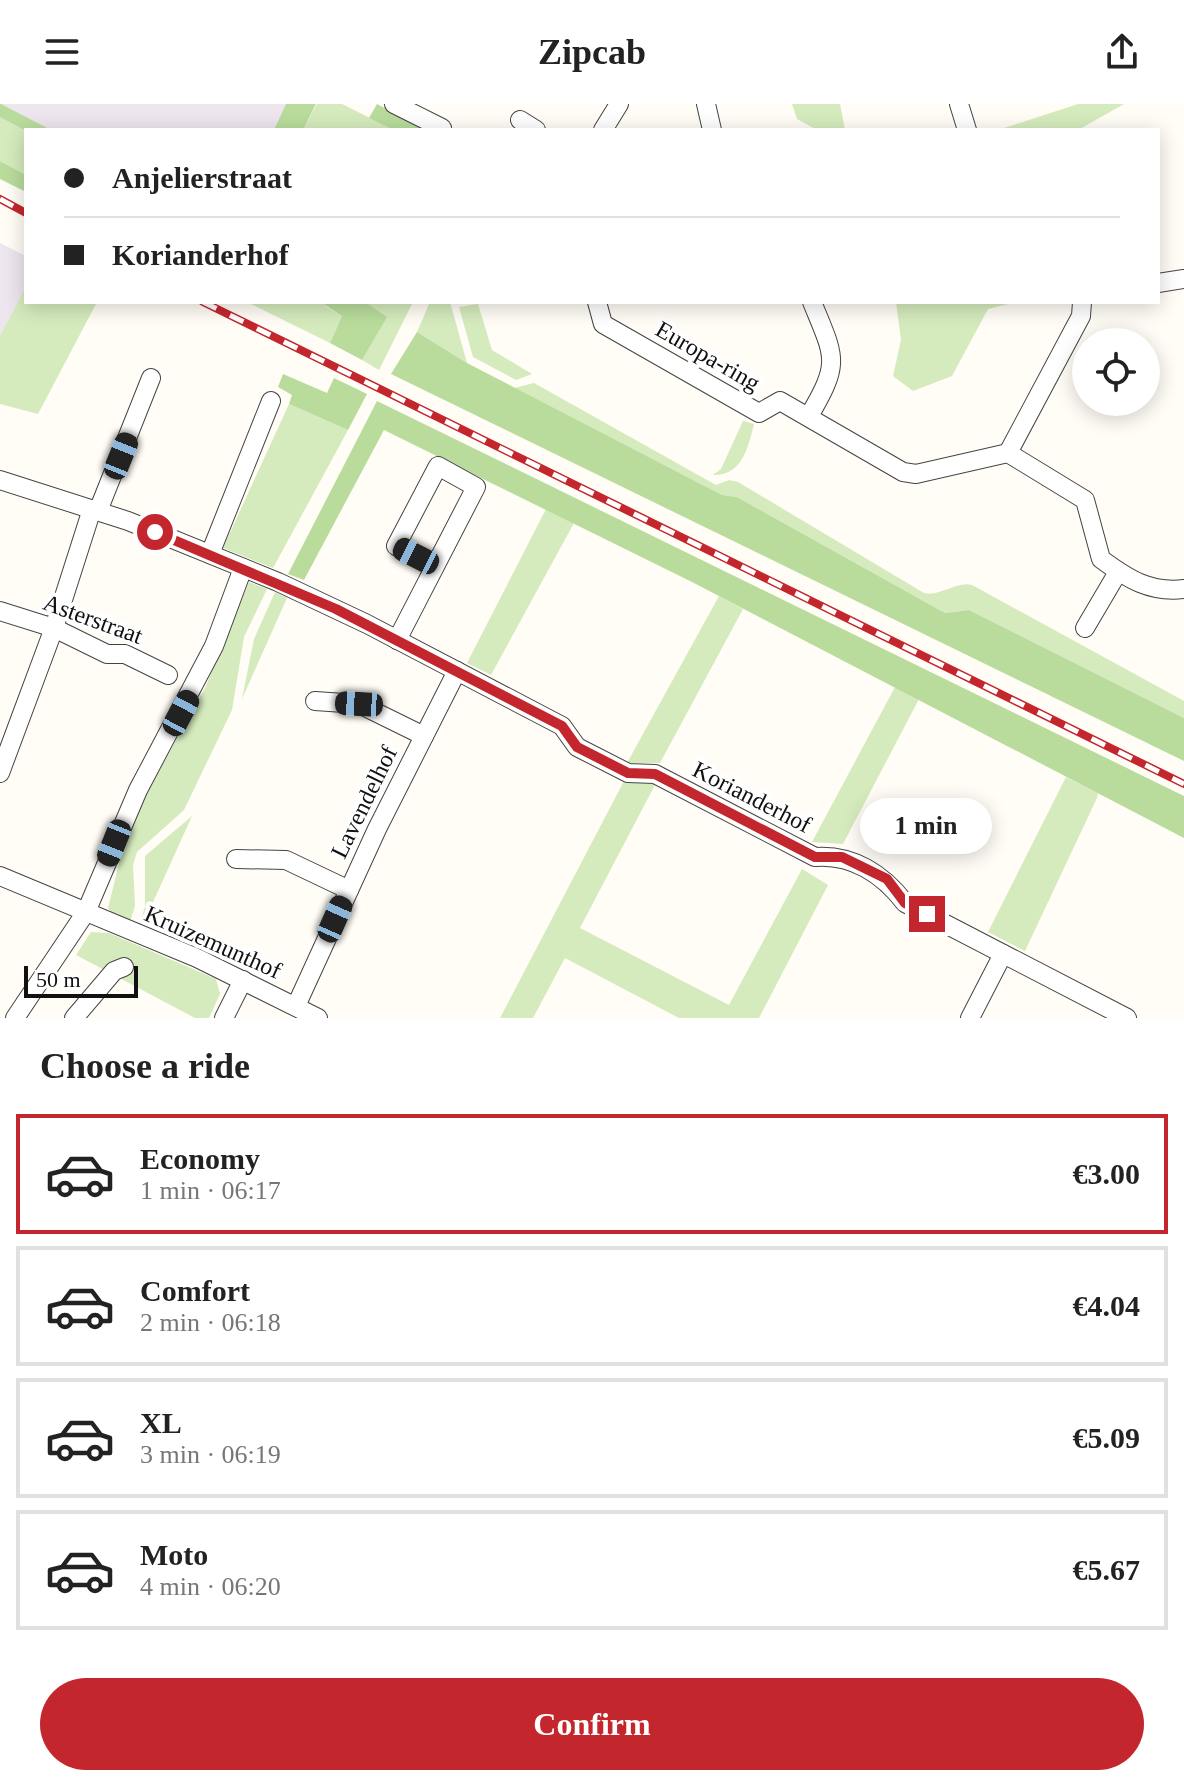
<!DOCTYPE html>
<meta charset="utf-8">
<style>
:root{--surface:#fff;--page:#f6f6f6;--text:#222;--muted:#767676;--line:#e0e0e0;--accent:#c4262e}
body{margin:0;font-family:Georgia,serif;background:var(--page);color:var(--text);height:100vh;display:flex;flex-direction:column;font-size:30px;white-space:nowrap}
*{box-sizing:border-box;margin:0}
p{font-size:26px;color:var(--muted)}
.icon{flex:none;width:44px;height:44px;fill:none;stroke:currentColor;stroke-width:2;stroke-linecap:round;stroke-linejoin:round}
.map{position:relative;height:914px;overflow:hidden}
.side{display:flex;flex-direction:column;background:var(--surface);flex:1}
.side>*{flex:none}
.banner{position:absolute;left:24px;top:24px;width:1136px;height:176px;border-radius:0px;box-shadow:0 4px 20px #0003;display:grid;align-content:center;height:176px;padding:0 40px;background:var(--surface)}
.fabs{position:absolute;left:1072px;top:224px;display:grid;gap:16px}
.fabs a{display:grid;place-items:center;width:88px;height:88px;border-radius:50%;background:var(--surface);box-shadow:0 4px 20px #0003;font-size:40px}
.scale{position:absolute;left:24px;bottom:20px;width:114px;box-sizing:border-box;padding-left:8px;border:4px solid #111;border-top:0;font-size:22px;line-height:28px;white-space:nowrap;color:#111;-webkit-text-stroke:6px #fff;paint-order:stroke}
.end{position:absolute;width:36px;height:36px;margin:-18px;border:10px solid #c4262e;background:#fff;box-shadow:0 0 0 4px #fff}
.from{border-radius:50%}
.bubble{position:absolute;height:56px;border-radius:28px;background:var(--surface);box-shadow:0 4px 20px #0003;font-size:26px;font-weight:700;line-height:56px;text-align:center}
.car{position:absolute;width:24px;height:48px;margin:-24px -12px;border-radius:10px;box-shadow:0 0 6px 2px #0007;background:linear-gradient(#222 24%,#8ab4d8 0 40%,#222 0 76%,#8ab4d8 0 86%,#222 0)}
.banner b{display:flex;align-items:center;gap:28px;height:76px;font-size:30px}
.banner b+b{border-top:2px solid var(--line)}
.banner i{width:20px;height:20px;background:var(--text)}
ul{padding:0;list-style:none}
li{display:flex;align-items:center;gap:24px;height:120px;margin:0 16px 12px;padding:0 24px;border:4px solid var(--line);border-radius:0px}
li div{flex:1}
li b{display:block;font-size:30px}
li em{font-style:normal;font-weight:700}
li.selected{border-color:var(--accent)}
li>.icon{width:72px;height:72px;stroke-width:1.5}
h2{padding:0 40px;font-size:36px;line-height:96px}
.button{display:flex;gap:16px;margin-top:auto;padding:16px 40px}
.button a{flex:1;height:92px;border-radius:48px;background:var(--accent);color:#fff;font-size:32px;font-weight:700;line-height:92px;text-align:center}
header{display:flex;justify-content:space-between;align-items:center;height:104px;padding:0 40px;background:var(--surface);font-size:36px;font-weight:700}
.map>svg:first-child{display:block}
.industrial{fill:#eee6ef}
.green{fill:#d5ebbd}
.forest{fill:#b9dc9c}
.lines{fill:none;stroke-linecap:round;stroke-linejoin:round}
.minor-casing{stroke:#444;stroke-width:20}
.minor{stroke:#fff;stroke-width:18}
.rail-casing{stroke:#c4262e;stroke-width:8}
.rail{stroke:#fff;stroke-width:5;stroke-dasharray:15;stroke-linecap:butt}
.route{stroke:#c4262e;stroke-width:10}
.labels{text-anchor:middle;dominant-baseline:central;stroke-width:8;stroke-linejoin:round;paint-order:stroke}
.street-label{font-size:24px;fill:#111;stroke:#fff}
</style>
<header><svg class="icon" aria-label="menu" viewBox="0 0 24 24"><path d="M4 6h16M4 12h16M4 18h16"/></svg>Zipcab<svg class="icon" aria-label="share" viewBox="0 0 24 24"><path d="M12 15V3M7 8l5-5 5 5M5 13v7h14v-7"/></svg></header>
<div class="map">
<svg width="1184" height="914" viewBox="0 0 1184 914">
<rect width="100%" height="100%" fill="#fffdf5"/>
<g class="industrial">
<path d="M0,0H291L279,26H26L0,14Z"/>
<path d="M0,139L26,152V184L0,235Z"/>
</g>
<g class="green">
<path d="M317,0H342L394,26H303Z"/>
<path d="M792,0H840L845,26H817L797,15Z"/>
<path d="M1078,0H1124L1078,26H998Z"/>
<path d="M0,13L26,27V71L0,57Z"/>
<path d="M26,183V198H97L38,310L0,300V232Z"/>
<path d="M247,198H327L325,202L342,212L330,239Z"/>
<path d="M365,198H413L379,266L362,256L386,213Z"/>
<path d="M430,198H450L467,259L417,228Z"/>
<path d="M896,198H1016L988,205L952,272L913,287L893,272L901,236Z"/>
<path d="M478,200L492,246L532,270L516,276L473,253L459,203Z"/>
<path d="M534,279L716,381L729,376L738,378L924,489C941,493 955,477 972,481L1184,597V614L969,506L945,509L737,393L722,391L514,284Z"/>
<path d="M289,300L348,326L273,464L223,444Z"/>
<path d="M743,317L754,320C748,344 742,372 713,371L721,365Z"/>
<path d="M546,405L574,419L491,571L467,559Z"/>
<path d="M249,478L267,485L244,533L232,606L184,706L137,748L133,761L135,802L130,818L114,812L108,804L128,723L205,584Z"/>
<path d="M275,488L287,494L242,595L254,535Z"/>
<path d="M719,492L743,505L660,659H627Z"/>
<path d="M895,583L919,595L843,740L812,738Z"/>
<path d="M650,673L657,677L580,824L729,901L802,765L828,781L759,914H679L565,854L533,914H500L624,677Z"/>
<path d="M1066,673L1098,689L1097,694L1025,847L988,828Z"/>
<path d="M192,712L144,818L139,821L145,803V752Z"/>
<path d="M91,828L109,829L216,875L220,890L209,914H195L76,851Z"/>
</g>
<g class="forest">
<path d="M0,0H1L51,26L26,27L0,13Z"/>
<path d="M286,0H316L303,26H274Z"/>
<path d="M377,0L426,26H394L369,14Z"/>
<path d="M0,57L26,71V88L0,75Z"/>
<path d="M327,198H365L387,213L362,256L330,239L342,212L325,201Z"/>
<path d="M417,228L467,259L722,391L737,393L945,509L969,506L1184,614V657L391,270Z"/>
<path d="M283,270L327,289L334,274L367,290L348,326L289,300L292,291L278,283Z"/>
<path d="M377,297L1184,692V734L692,478L384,326L304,476L288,470Z"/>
</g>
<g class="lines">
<defs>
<g id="minor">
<path d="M394,0L442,24"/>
<path d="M706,0L712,26"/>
<path d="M959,0L967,26"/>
<path d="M520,16L536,26"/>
<path d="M603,26L619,0"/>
<path d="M1158,179L1184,175"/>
<path d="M597,198L603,220L759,309L780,297L903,368L916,370L1008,349L1085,396L1101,455C1128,475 1150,489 1184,485"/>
<path d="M809,312C841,258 835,254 812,198"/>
<path d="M1008,349L1081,212L1082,198"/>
<path d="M0,376L128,417L278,478L367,520L562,622L577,643L628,669L655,670L815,753C852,750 883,770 905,799L1127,914"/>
<path d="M98,407L151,274"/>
<path d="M210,450L271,297"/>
<path d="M0,507L54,524L107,550H125L168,571"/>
<path d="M1085,524L1118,468"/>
<path d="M397,536L476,383L438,362L396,442L435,462"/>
<path d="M315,597L359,600L424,632"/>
<path d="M0,669L54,524L92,405"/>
<path d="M236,755L286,756L349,786"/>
<path d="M0,772L197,854L318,914"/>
<path d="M296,902L377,725L457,567"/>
<path d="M15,914L86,808L138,686L214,542L243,464"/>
<path d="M74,914L114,867L124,863"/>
<path d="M224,914L243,876"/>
<path d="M970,914L1003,850"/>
</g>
</defs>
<use href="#minor" class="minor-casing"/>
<use href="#minor" class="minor"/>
<defs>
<g id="rail">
<path d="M0,95L26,109"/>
<path d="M203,198L1184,680"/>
</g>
</defs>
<use href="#rail" class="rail-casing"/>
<use href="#rail" class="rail"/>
</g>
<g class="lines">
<path class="route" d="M155,428L336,505L562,622L577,643L628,669L655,670L815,753H842L887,775L905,799L927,810"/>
</g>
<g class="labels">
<g class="street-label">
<text transform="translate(708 252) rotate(30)">Europa-ring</text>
<text transform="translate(93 515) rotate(20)">Asterstraat</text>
<text transform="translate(752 693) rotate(27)">Korianderhof</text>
<text transform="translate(364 698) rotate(-64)">Lavendelhof</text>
<text transform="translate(213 838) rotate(24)">Kruizemunthof</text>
</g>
</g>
</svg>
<div class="fabs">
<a><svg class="icon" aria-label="locate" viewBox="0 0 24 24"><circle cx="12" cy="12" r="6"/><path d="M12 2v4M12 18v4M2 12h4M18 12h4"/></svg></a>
</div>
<div class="scale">50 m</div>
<i class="end from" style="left:155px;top:428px"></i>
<i class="end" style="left:927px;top:810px"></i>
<div class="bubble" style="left:860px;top:694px;width:132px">1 min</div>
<i class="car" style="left:121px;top:352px;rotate:22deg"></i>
<i class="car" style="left:416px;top:452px;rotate:297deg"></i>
<i class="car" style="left:359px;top:600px;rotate:273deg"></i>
<i class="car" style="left:181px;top:609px;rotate:28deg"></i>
<i class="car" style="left:114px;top:739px;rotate:202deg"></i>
<i class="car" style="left:335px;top:815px;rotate:24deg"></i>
<div class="banner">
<b><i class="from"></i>Anjelierstraat</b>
<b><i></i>Korianderhof</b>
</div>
</div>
<section class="side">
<h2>Choose a ride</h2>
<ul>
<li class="selected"><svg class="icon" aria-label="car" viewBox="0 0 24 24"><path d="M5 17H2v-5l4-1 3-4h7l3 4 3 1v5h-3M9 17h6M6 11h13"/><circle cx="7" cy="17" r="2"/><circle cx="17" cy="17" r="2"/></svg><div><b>Economy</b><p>1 min · 06:17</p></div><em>€3.00</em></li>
<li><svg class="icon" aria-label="car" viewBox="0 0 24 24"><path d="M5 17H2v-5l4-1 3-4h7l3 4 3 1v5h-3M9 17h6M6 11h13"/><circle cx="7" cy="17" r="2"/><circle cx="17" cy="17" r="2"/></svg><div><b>Comfort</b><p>2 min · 06:18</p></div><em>€4.04</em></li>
<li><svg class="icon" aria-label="car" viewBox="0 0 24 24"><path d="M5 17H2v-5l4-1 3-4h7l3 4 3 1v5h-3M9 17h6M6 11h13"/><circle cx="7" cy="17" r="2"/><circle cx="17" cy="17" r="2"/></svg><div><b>XL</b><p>3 min · 06:19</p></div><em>€5.09</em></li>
<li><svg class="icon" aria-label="car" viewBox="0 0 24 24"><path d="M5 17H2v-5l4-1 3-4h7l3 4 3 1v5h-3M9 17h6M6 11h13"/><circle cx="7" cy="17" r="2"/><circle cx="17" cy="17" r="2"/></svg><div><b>Moto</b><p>4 min · 06:20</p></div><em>€5.67</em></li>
</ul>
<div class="button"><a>Confirm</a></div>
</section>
